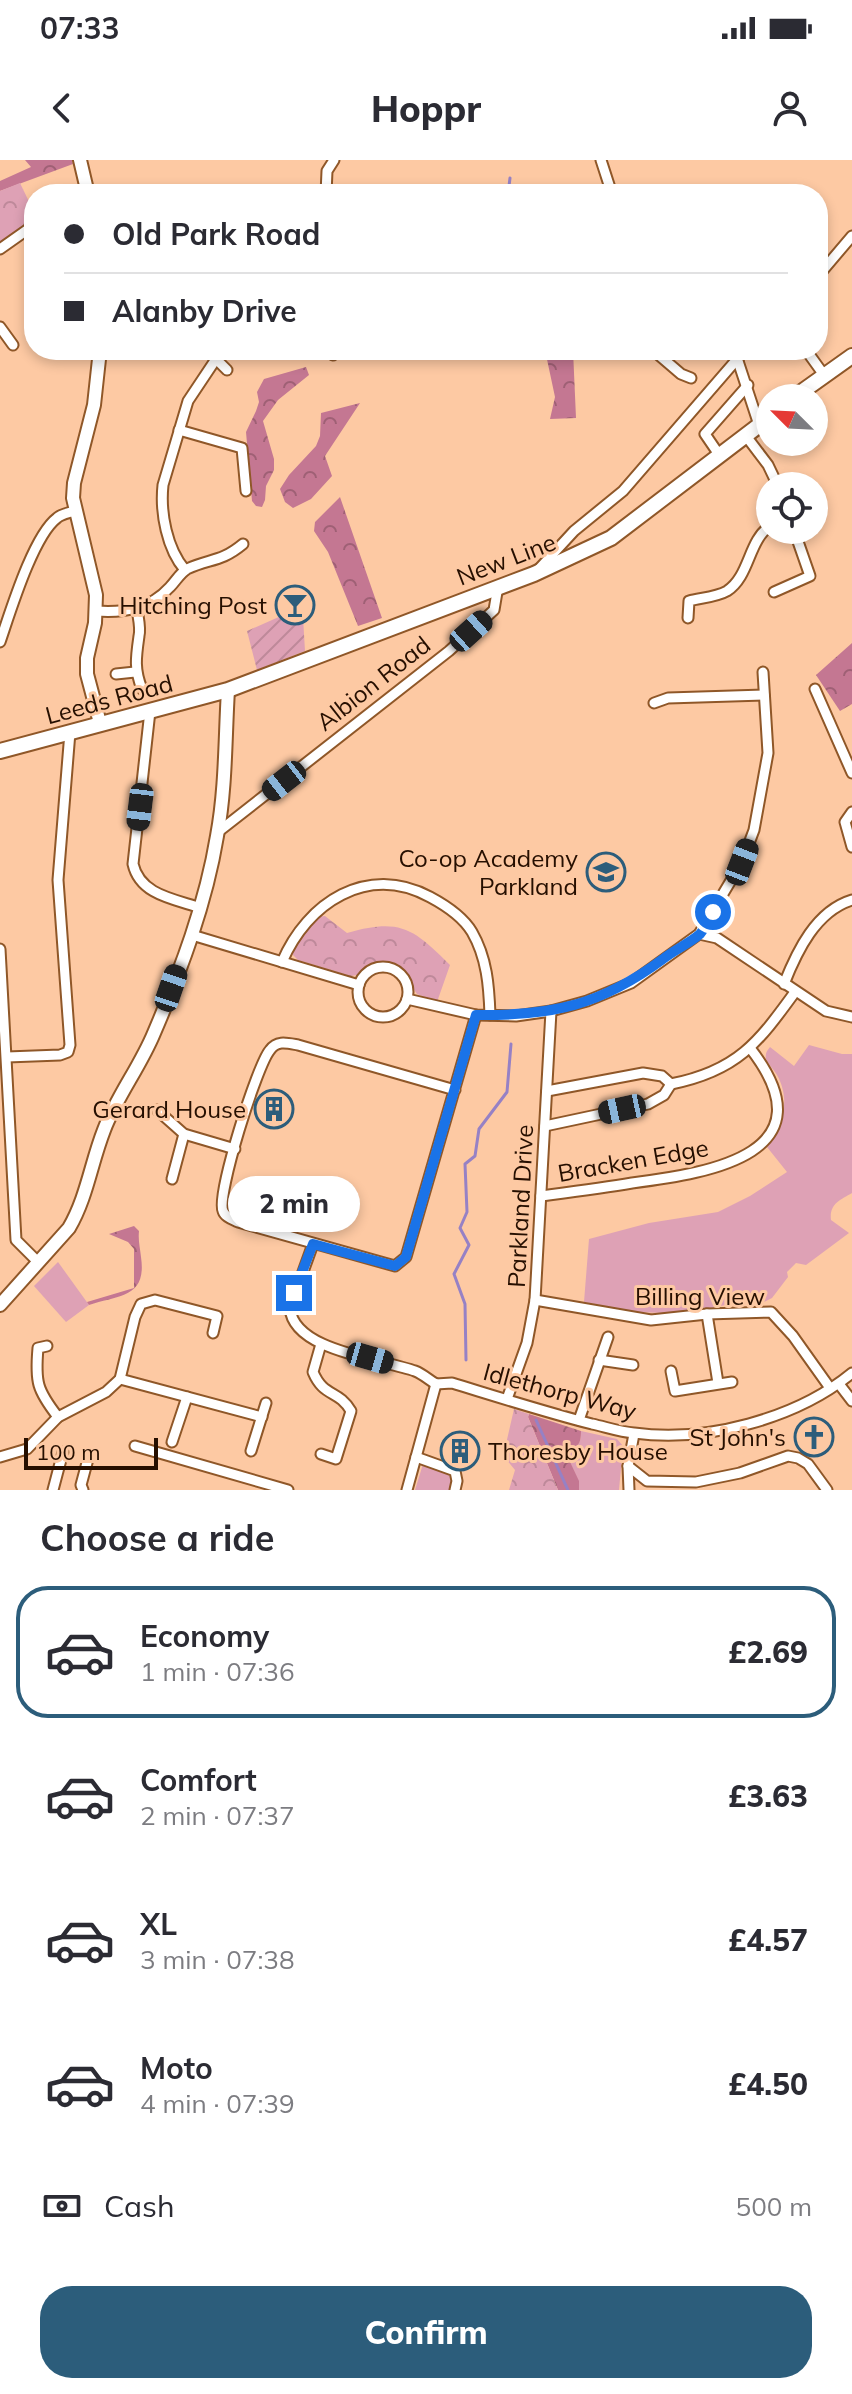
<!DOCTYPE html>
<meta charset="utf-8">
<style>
:root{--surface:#fff;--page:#f2f2f3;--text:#2b2b33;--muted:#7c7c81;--line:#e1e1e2;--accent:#2c5d7b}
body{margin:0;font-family:Mulish,sans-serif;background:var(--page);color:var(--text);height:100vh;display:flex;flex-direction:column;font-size:30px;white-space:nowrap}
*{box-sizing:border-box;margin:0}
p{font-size:26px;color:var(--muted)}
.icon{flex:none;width:44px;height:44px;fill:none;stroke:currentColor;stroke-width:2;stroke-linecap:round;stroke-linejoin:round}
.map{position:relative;height:1330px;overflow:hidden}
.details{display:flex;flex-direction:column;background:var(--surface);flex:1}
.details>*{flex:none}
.banner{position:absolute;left:24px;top:24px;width:804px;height:176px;border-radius:32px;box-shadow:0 4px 12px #0003;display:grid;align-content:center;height:176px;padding:0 40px;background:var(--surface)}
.needle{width:52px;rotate:294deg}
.fabs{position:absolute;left:756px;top:224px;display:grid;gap:16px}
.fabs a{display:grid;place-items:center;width:72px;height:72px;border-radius:50%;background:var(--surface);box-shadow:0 4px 12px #0003;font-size:40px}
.scale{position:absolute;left:24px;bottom:20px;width:134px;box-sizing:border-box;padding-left:8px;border:4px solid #260f00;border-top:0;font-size:22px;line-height:28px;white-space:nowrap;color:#260f00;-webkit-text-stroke:6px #fdc9a3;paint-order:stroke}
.end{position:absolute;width:36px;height:36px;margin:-18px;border:10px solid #1a73e8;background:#fff;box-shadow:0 0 0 4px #fff}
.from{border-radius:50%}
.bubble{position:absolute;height:56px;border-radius:28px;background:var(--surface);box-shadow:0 4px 12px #0003;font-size:26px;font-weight:800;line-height:56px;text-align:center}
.car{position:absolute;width:24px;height:48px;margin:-24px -12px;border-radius:10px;box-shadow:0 0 6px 2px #0007;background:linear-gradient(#222 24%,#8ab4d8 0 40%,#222 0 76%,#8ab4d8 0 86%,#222 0)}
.banner b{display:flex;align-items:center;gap:28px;height:76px;font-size:30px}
.banner b+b{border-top:2px solid var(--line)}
.banner i{width:20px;height:20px;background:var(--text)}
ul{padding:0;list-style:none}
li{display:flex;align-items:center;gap:24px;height:132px;margin:0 16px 12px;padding:0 24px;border:4px solid transparent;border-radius:32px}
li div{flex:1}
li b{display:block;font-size:30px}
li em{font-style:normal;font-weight:800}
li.active{border-color:var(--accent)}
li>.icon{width:72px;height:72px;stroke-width:1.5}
h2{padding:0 40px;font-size:36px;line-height:96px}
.pay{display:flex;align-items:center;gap:20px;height:88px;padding:0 40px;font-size:30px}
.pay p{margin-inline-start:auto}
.button{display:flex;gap:16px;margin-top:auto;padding:16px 40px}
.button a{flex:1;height:92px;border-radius:32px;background:var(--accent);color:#fff;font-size:32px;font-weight:800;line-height:92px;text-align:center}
.status{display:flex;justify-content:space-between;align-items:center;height:56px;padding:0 40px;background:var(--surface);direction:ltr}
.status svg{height:22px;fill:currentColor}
header{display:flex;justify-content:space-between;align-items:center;height:104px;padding:0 40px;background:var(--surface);font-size:36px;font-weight:800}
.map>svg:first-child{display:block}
.grass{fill:#dea1b5}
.forest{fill:url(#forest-crowns)}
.park{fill:url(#park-crowns)}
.garden{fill:url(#garden-furrows)}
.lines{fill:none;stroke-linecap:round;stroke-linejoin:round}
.stream{stroke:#9681c5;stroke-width:3}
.minor-casing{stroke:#8f5728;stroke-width:13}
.tertiary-casing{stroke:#8f5728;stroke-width:16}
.primary-casing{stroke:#8f5728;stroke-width:18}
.minor{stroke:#fff;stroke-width:9}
.tertiary{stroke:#fff;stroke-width:12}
.primary{stroke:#fff;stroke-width:14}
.route{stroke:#1a73e8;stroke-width:10}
.labels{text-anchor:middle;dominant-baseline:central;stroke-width:6;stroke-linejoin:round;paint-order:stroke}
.street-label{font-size:24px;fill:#260f00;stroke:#fdc9a3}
.poi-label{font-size:24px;fill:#260f00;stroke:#fdc9a3;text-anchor:end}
</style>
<div class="status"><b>07:33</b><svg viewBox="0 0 49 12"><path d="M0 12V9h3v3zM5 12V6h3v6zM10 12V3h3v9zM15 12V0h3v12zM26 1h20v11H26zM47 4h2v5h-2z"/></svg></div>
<header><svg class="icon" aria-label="back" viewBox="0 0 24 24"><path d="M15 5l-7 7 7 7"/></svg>Hoppr<svg class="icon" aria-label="person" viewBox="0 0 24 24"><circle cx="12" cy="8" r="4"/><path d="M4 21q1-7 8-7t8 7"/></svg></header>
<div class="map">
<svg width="852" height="1330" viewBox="0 0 852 1330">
<defs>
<pattern id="forest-crowns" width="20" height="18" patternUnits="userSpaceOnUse" patternTransform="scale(2)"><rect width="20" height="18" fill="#c47792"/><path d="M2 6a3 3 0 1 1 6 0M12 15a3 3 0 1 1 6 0" fill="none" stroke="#9f6075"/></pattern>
<pattern id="park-crowns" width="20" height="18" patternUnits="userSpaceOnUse" patternTransform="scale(2)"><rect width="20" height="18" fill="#dea1b5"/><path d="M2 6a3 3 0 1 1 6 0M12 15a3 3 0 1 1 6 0" fill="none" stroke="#be899a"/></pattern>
<pattern id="garden-furrows" width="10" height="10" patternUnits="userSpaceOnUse" patternTransform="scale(2)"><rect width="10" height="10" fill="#dea1b5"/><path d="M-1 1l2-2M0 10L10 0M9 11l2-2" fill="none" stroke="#be899a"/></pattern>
</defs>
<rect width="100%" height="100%" fill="#fdc9a3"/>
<g class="grass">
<path d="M809,885L842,894H852V1033C840,1040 829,1044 831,1060L849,1073L806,1105L796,1103L787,1112L788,1117L772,1138L764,1142H739L703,1150L664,1153L636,1152L584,1142L589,1079L649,1063L718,1052L750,1036L787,1012L767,987C783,965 791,940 777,915C774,910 768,904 766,899C765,893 767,891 770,887L794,906Z"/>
<path d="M58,1102L89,1145L66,1162L34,1126Z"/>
<path d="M581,1271L617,1279L623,1286L619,1330H579L578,1320L565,1291C578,1288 581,1284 581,1271Z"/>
<path d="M423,1304L451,1314L453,1317L451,1330H415Z"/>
</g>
<g class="forest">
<path d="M25,0H72L73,4L0,31V21L31,7Z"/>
<path d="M545,190H573L576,258L550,259L555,237Z"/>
<path d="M306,207L309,215L278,240L263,261L274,299V310L266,326L265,340L262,347L256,346L252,341L246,272L256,251L259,242L257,232L264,219Z"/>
<path d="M360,243L325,296L332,316L311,339L293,348L285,342L280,329L289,315L316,286L320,276L321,253Z"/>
<path d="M340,337L382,458L358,466L328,392L314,371L315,362Z"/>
<path d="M852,483V544L840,551L816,515Z"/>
<path d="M134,1066L139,1071C138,1081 140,1087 141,1097C147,1138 119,1135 89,1145L87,1142L134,1128V1089L128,1082L109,1074Z"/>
<path d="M529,1254L581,1271C581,1285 578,1287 565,1291L579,1321V1330H558L528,1257Z"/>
</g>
<g class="park">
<path d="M20,23L34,52V60L0,82V31Z"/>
<path d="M325,756L347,773C400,758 413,768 450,805L437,842L417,834L396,804L374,803L358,815L350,816L298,800L293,795V787L315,757Z"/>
<path d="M514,1249L529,1254L528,1257L558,1330H509L515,1310L505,1298L506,1284Z"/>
</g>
<path class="garden" d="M290,452L294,461L303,457L305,491L257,510L247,471Z"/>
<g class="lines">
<g class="stream">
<path d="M508,34L510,18"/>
<path d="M463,192L464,190"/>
<path d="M466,1200L465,1144L454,1114L469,1085L460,1068L467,1052L465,1004L475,996L479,969L507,932L511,884"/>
<path d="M536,1260L568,1330"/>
</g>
<defs>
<g id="minor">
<path d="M601,0L612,34"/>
<path d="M326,34L327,11L334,0"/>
<path d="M0,89L34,65"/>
<path d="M818,116L852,76"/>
<path d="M0,167L13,185"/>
<path d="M653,190L681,214L691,218"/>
<path d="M806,190L824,215"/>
<path d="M333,195L339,190"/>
<path d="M737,198L759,265"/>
<path d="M216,199L227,210"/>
<path d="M179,270L242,288L246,331"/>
<path d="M746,276L768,305L778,326"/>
<path d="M720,296L705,274L748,225"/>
<path d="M539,409L574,371L623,331L745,190"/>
<path d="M185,410C167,389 160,353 163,325L188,241L222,190"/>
<path d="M774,432L810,416L794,370"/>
<path d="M137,449C138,457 141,468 139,476C136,497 134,509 142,529"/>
<path d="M96,451C125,453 150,449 170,427C176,421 180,413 187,409C210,398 220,403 243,384"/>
<path d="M688,458L689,441C700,438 717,437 727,431C750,416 748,381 770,366"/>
<path d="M0,482C10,453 33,376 57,358C61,354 69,353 74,351"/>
<path d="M116,514L135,512"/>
<path d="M815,529L852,613"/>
<path d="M654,543L668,538L764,535"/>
<path d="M150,551L133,704C140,735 174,739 201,748"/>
<path d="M852,652L845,662L852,687"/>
<path d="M218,672L449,491L494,450L498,426"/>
<path d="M699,774L717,778L826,851L852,857"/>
<path d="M192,775L359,825"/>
<path d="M0,789L16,1080L38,1102"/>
<path d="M282,802C307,743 367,703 430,737C445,745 463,757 472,772C487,798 489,826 490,855"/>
<circle cx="383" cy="832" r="25"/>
<path d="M784,824C797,791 816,751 852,740"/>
<path d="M407,839L476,855L516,856L551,851L587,841L631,823L699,774L742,702L754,670L768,593L763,512"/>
<path d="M7,897L60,895L68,892L70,885L58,720L70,572"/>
<path d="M671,924C737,911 758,883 795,832"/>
<path d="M455,930L298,885C287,883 277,880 270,890C257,905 216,1036 223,1051C225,1057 232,1059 238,1062L395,1106L406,1097L476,855"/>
<path d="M157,950L184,974L235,989"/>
<path d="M545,966L648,944L664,935L671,924L662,916L643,913L547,931"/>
<path d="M172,1019L184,974"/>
<path d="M541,1036C571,1032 602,1028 632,1023C712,1013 832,993 750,888"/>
<path d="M313,1084L290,1148C293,1191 381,1199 415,1211C423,1214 429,1220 436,1224"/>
<path d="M535,1140L651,1160L707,1154L771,1152L793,1176L830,1228"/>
<path d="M707,1154L718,1223"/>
<path d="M47,1186L38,1188C35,1222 37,1230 58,1257"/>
<path d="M599,1200L633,1205"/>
<path d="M671,1211L675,1231L732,1222"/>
<path d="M120,1219L262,1257"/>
<path d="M436,1224L452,1223C498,1237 545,1252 592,1264C606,1267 620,1272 634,1273C705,1283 796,1259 852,1213"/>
<path d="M839,1224L852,1241"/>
<path d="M507,1239L527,1183L535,1140L551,851"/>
<path d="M579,1260L608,1177"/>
<path d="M172,1282L187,1237"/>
<path d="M135,1286L288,1330"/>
<path d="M251,1291L266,1243"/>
<path d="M321,1294L336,1299L351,1251C338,1229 324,1238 313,1212L321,1184"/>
<path d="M0,1297L27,1289L58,1257L106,1232L120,1219L135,1157L141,1144L155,1140L217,1156L213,1173"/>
<path d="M416,1297L455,1311L457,1321L455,1330"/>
<path d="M628,1306L647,1321L696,1322L740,1313L788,1296L798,1298L808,1304L827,1330"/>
<path d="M53,1330L63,1292"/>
<path d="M83,1330L81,1325L88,1299"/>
<path d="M407,1330L436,1224"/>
<path d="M629,1330L628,1306L634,1274"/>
</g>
<g id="tertiary">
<path d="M80,0L88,34"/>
<path d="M100,190L94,245L74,323L73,338L96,435L95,463L87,498V514L100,563"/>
<path d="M0,1145L69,1068C87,1037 91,1003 104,970C117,936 140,907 154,873C181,810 206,743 217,676C226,628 225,578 228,530"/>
</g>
<g id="primary">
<path d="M793,238L852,196"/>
<path d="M0,591L228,530L534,414L611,378L770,257"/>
</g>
</defs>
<use href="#minor" class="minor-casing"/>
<use href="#tertiary" class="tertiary-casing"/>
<use href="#primary" class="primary-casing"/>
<use href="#minor" class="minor"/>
<use href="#tertiary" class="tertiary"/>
<use href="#primary" class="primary"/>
</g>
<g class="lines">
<path class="route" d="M294,1133L313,1084L395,1106L406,1097L476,855C553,856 601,845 663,799C674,790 690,783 700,774C705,768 709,759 713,752"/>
</g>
<defs>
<symbol id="bar-ring" viewBox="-11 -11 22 22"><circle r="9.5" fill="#fdc9a3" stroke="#2c5d7b" stroke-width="1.5"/><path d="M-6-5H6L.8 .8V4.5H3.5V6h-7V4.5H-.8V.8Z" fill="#2c5d7b"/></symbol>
<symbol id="school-ring" viewBox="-11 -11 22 22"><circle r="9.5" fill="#fdc9a3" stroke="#2c5d7b" stroke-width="1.5"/><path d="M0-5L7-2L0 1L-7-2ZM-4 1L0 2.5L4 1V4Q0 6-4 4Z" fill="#2c5d7b"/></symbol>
<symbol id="building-ring" viewBox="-11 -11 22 22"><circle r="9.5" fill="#fdc9a3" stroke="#2c5d7b" stroke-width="1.5"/><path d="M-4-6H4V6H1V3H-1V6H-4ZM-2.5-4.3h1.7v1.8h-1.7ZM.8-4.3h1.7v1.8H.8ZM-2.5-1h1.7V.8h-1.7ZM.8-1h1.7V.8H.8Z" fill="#2c5d7b"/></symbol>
<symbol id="church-ring" viewBox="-11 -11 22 22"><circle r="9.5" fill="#fdc9a3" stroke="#2c5d7b" stroke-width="1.5"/><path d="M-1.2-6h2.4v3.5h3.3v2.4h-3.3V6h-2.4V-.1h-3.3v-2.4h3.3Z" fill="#2c5d7b"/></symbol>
</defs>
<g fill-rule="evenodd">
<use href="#bar-ring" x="273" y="423" width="44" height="44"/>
<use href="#school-ring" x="584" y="690" width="44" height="44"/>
<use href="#building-ring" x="252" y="927" width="44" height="44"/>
<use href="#church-ring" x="792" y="1255" width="44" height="44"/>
<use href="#building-ring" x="438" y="1269" width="44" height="44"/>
</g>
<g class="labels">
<g class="street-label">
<text transform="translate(506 399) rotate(-21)">New Line</text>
<text transform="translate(373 523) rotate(-38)">Albion Road</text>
<text transform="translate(109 539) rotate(-15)">Leeds Road</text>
<text transform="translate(633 1000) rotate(-10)">Bracken Edge</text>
<text transform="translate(520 1046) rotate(-87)">Parkland Drive</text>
<text x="700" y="1136">Billing View</text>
<text transform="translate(560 1231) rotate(15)">Idlethorp Way</text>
</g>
<g class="poi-label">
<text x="267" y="445">Hitching Post</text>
<text x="578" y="698">Co-op Academy<tspan x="578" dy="28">Parkland</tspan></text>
<text x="246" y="949">Gerard House</text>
<text x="786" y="1277">St John's</text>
<text x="488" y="1291" text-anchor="start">Thoresby House</text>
</g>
</g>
</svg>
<div class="fabs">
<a><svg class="needle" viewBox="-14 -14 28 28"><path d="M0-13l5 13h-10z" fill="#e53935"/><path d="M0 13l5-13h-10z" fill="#7c7c81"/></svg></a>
<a><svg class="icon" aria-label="locate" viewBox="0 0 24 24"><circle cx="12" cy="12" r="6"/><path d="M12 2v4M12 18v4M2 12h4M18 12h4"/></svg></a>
</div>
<div class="scale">100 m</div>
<i class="end from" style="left:713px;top:752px"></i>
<i class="end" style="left:294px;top:1133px"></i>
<div class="bubble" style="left:228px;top:1016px;width:132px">2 min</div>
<i class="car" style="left:471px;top:471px;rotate:48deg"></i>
<i class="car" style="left:284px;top:621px;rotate:232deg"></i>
<i class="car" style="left:140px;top:647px;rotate:187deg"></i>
<i class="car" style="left:742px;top:702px;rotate:21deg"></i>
<i class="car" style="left:171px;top:828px;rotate:19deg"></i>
<i class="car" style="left:622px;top:949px;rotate:258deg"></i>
<i class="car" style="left:370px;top:1198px;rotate:106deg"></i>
<div class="banner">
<b><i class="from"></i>Old Park Road</b>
<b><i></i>Alanby Drive</b>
</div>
</div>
<section class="details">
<h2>Choose a ride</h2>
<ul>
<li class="active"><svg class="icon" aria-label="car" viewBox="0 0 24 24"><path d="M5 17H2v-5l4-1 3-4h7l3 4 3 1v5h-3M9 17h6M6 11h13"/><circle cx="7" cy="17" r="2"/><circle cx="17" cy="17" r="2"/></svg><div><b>Economy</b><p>1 min · 07:36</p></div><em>£2.69</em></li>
<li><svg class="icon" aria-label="car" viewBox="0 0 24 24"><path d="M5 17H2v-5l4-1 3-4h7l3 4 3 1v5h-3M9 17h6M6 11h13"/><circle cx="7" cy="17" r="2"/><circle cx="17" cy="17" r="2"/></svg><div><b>Comfort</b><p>2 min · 07:37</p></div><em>£3.63</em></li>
<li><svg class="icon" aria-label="car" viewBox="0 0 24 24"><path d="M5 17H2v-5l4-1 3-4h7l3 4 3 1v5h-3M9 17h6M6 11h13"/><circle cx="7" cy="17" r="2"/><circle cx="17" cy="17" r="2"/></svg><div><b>XL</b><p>3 min · 07:38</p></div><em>£4.57</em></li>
<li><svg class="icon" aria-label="car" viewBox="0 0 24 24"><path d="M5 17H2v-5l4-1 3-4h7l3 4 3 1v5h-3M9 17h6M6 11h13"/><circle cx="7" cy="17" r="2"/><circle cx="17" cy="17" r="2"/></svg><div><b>Moto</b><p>4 min · 07:39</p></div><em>£4.50</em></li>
</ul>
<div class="pay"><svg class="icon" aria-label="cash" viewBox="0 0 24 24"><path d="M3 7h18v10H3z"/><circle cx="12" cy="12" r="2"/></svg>Cash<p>500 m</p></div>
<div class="button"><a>Confirm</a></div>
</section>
